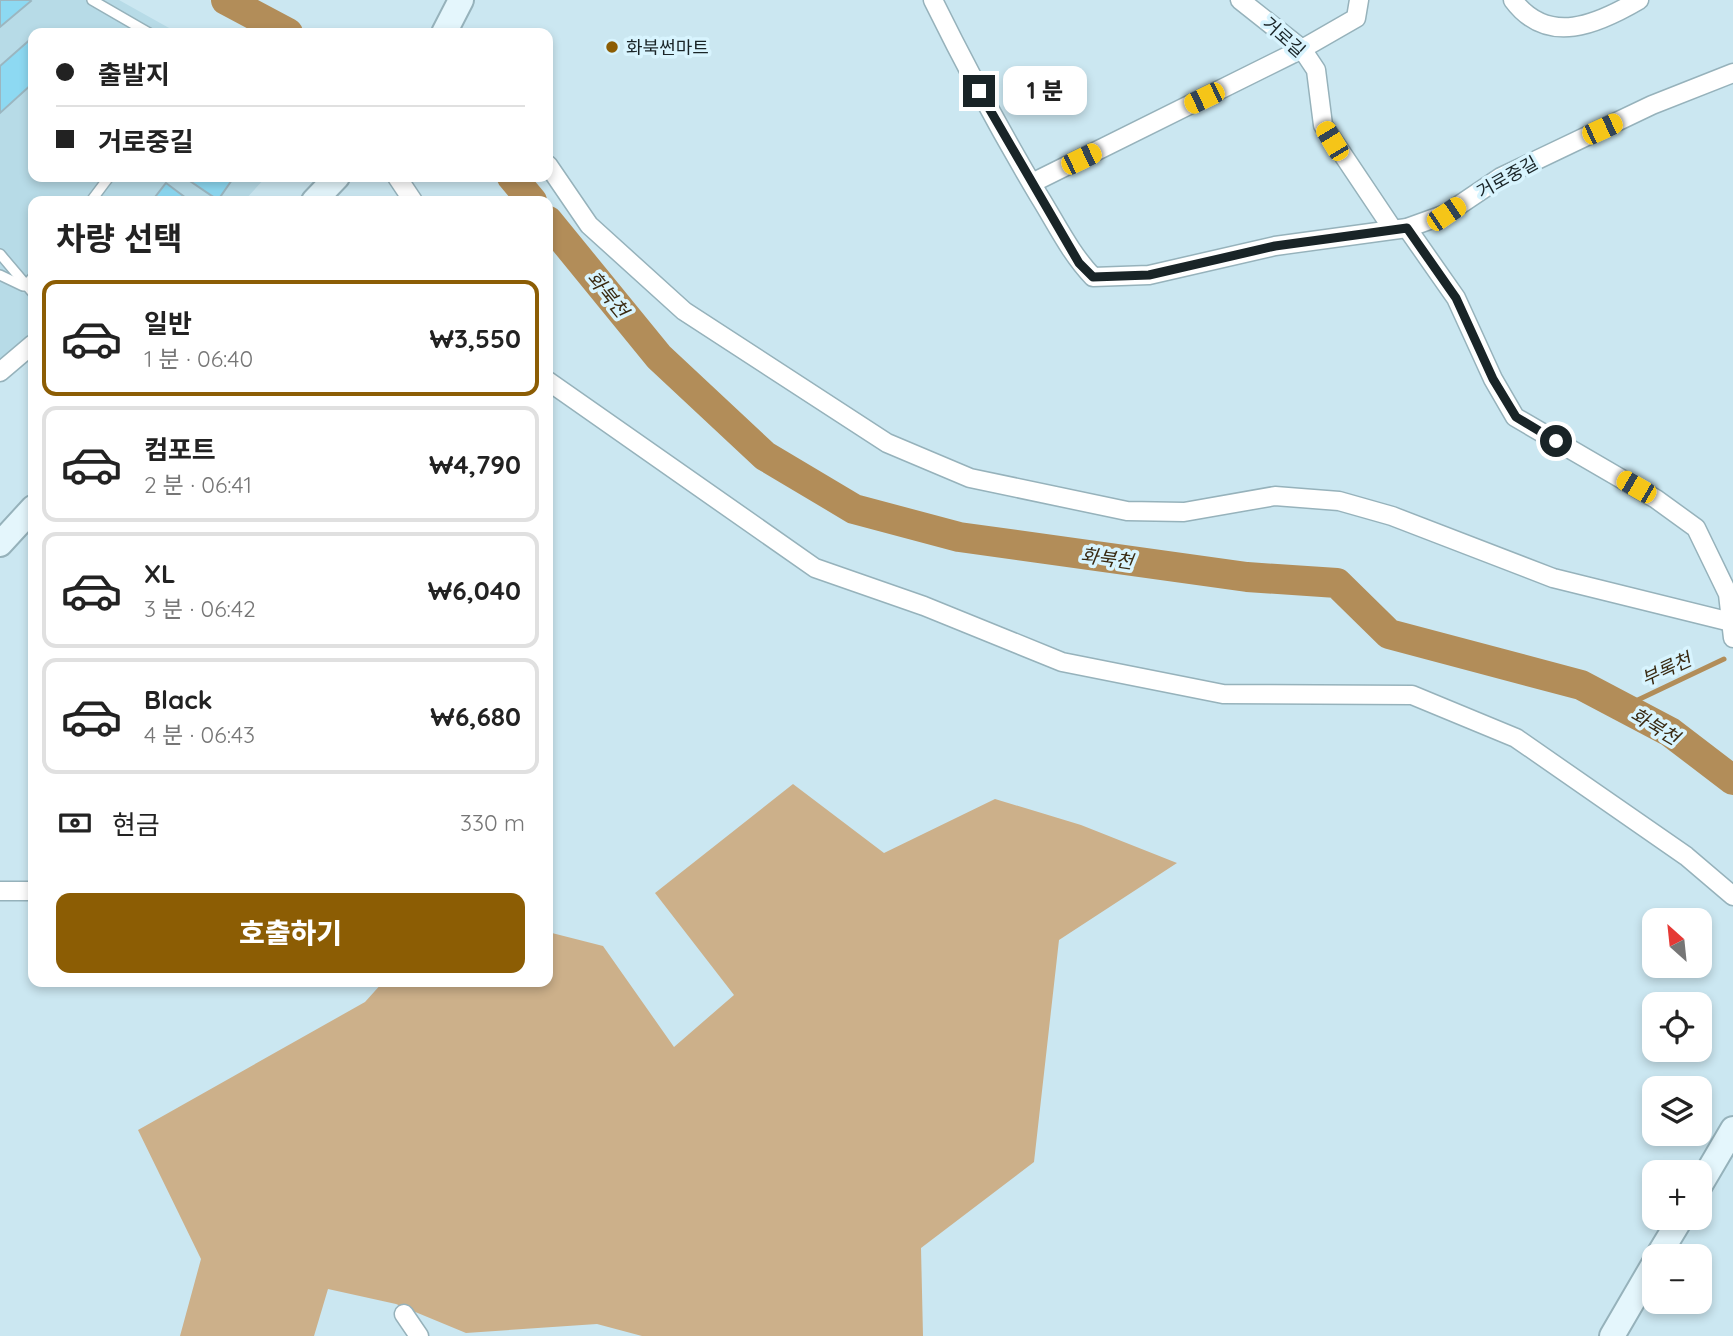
<!DOCTYPE html>
<html lang="ko">
<meta charset="utf-8">
<style>
:root{--surface:#fff;--page:#f2f2f2;--text:#222;--muted:#767676;--line:#e0e0e0;--accent:#8c5d04}
body{margin:0;font-family:Quicksand,"Noto Sans KR",sans-serif;background:var(--page);color:var(--text);height:100vh;display:flex;flex-direction:column;font-size:26px;white-space:nowrap}
*{box-sizing:border-box;margin:0}
p{font-size:23px;color:var(--muted)}
.icon{flex:none;width:38px;height:38px;fill:none;stroke:currentColor;stroke-width:2;stroke-linecap:round;stroke-linejoin:round}
.map{position:relative;flex:1;overflow:hidden}
.side{position:absolute;left:28px;top:196px;width:525px;height:791px;display:flex;flex-direction:column;background:var(--surface);border-radius:14px;box-shadow:0 4px 10px #0003}
.side>*{flex:none}
.guide{position:absolute;left:28px;top:28px;width:525px;height:154px;border-radius:14px;box-shadow:0 4px 10px #0003;display:grid;align-content:center;height:154px;padding:0 28px;background:var(--surface)}
.needle{width:46px;rotate:333deg}
.tools{position:absolute;left:1642px;top:908px;display:grid;gap:14px}
.tools a{display:grid;place-items:center;width:70px;height:70px;border-radius:14px;background:var(--surface);box-shadow:0 4px 10px #0003;font-size:35px}
.end{position:absolute;width:32px;height:32px;margin:-16px;border:9px solid #192427;background:#fff;box-shadow:0 0 0 4px #fff}
.from{border-radius:50%}
.bubble{position:absolute;height:49px;border-radius:14px;background:var(--surface);box-shadow:0 4px 10px #0003;font-size:23px;font-weight:800;line-height:49px;text-align:center}
.car{position:absolute;width:21px;height:42px;margin:-21px -10px;border-radius:9px;box-shadow:0 0 5px 2px #0007;background:linear-gradient(#f5c518 24%,#345 0 40%,#f5c518 0 76%,#345 0 86%,#f5c518 0)}
.guide b{display:flex;align-items:center;gap:24px;height:66px;font-size:26px}
.guide b+b{border-top:2px solid var(--line)}
.guide i{width:18px;height:18px;background:var(--text)}
ul{padding:0;list-style:none}
li{display:flex;align-items:center;gap:21px;height:116px;margin:0 14px 10px;padding:0 14px;border:4px solid var(--line);border-radius:14px}
li div{flex:1}
li b{display:block;font-size:26px}
li em{font-style:normal;font-weight:800}
li.selected{border-color:var(--accent)}
li>.icon{width:63px;height:63px;stroke-width:1.5}
h2{padding:0 28px;font-size:32px;line-height:84px}
.pay{display:flex;align-items:center;gap:18px;height:77px;padding:0 28px;font-size:26px}
.pay p{margin-inline-start:auto}
.button{display:flex;gap:14px;margin-top:auto;padding:14px 28px}
.button a{flex:1;height:80px;border-radius:14px;background:var(--accent);color:#fff;font-size:28px;font-weight:800;line-height:80px;text-align:center}
.map>svg:first-child{display:block}
.built{fill:#b7dbe7}
.green{fill:#ccb08a}
.lines{fill:none;stroke-linecap:round;stroke-linejoin:round}
.stream{stroke:#b28d59;stroke-width:5}
.river{stroke:#b28d59;stroke-width:30}
.building{fill:#8dd9f2;stroke:#9bb6c0;stroke-width:2}
.service-casing{stroke:#96b2bb;stroke-width:12}
.minor-casing{stroke:#96b2bb;stroke-width:21}
.secondary-casing{stroke:#96b2bb;stroke-width:28}
.service{stroke:#fff;stroke-width:9}
.minor{stroke:#fff;stroke-width:18}
.secondary{stroke:#e4f6fc;stroke-width:24}
.route{stroke:#192427;stroke-width:9}
.poi-dot{fill:#8c5d04;stroke:#d8f4fe;stroke-width:2.5}
.labels{text-anchor:middle;dominant-baseline:central;stroke-width:7;stroke-linejoin:round;paint-order:stroke}
.street-label{font-size:18px;fill:#192427;stroke:#d8f4fe}
.poi-label{font-size:18px;fill:#192427;stroke:#d8f4fe;text-anchor:start}
.water-label{font-size:19px;font-style:italic;fill:#392911;stroke:#d8f4fe}
</style>
<div class="map">
<svg width="1733" height="1336" viewBox="0 0 1733 1336">
<rect width="100%" height="100%" fill="#cbe7f1"/>
<path class="built" d="M0,0H119L178,33H33V177H266L244,201H33V333L0,364Z"/>
<path class="green" d="M793,784L884,853L995,799L1081,825L1177,863L1059,940L1034,1162L921,1248L923,1336H642L597,1324L466,1333L396,1304L328,1289L314,1336H180L201,1259L138,1130L365,1002L383,982H548V932L603,946L674,1047L734,995L655,893Z"/>
<g class="lines">
<path class="stream" d="M1623,707L1724,659"/>
<g class="river">
<path d="M226,0L288,33"/>
<path d="M512,177L532,201"/>
<path d="M548,221L659,357L765,456L854,509L959,537L1247,577L1337,583L1389,634L1581,685L1670,732L1733,780"/>
</g>
</g>
<g class="building">
<path d="M0,0H30L31,1L0,27Z"/>
<path d="M33,37V83L0,113V66Z"/>
<path d="M184,177H234L218,200Z"/>
<path d="M166,183L190,201H152Z"/>
</g>
<g class="lines">
<defs>
<g id="service">
<path d="M92,0L149,33"/>
<path d="M91,201L109,177"/>
<path d="M0,254L33,293"/>
<path d="M0,275L23,286"/>
<path d="M25,286L33,277"/>
</g>
<g id="minor">
<path d="M933,0C966,67 1001,132 1039,196C1056,223 1070,253 1093,277L1149,275L1275,246L1407,228L1446,214L1501,177L1652,105L1733,73"/>
<path d="M1240,0L1302,49L1316,70L1323,125L1392,228"/>
<path d="M1513,0C1548,47 1598,24 1639,0"/>
<path d="M548,165L589,225L684,311L887,443L970,478L1127,511L1184,512L1275,496L1339,501L1392,516L1553,578L1731,622"/>
<path d="M397,177L413,201"/>
<path d="M1032,183L1302,49L1356,18L1359,0"/>
<path d="M1407,228L1456,298L1493,379L1515,417L1656,499L1696,528L1728,594L1733,638"/>
<path d="M0,372L33,344"/>
<path d="M548,381L815,568L924,606L1062,662L1223,694L1412,695L1516,738L1686,856L1733,896"/>
<path d="M0,891H33"/>
<path d="M404,1314L419,1336"/>
</g>
<g id="secondary">
<path d="M444,33L461,0"/>
<path d="M314,201L337,177"/>
<path d="M0,544L33,508"/>
<path d="M1699,1187L1733,1129"/>
<path d="M1658,1256L1681,1218"/>
<path d="M1612,1336L1654,1264"/>
</g>
</defs>
<use href="#service" class="service-casing"/>
<use href="#minor" class="minor-casing"/>
<use href="#secondary" class="secondary-casing"/>
<use href="#service" class="service"/>
<use href="#minor" class="minor"/>
<use href="#secondary" class="secondary"/>
</g>
<g class="lines">
<path class="route" d="M979,91L1079,263L1093,277L1149,275L1275,246L1407,228L1456,298L1493,379L1516,417L1556,441"/>
</g>
<circle class="poi-dot" cx="612" cy="47" r="7"/>
<g class="labels">
<g class="street-label">
<text transform="translate(1284 37) rotate(42)">거로길</text>
<text transform="translate(1507 177) rotate(-29)">거로중길</text>
</g>
<g class="poi-label">
<text x="626" y="47">화북썬마트</text>
</g>
<g class="water-label">
<text transform="translate(608 294) rotate(51)">화북천</text>
<text transform="translate(1107 558) rotate(8)">화북천</text>
<text transform="translate(1666 669) rotate(-25)">부록천</text>
<text transform="translate(1655 726) rotate(31)">화북천</text>
</g>
</g>
</svg>
<div class="tools">
<a><svg class="needle" viewBox="-14 -14 28 28"><path d="M0-13l5 13h-10z" fill="#e53935"/><path d="M0 13l5-13h-10z" fill="#767676"/></svg></a>
<a><svg class="icon" aria-label="locate" viewBox="0 0 24 24"><circle cx="12" cy="12" r="6"/><path d="M12 2v4M12 18v4M2 12h4M18 12h4"/></svg></a>
<a><svg class="icon" aria-label="layers" viewBox="0 0 24 24"><path d="M12 4l9 5-9 5-9-5zM3 14l9 5 9-5"/></svg></a>
<a>+</a>
<a>−</a>
</div>
<i class="end from" style="left:1556px;top:441px"></i>
<i class="end" style="left:979px;top:91px"></i>
<div class="bubble" style="left:1003px;top:66px;width:84px">1 분</div>
<i class="car" style="left:1204px;top:98px;rotate:244deg"></i>
<i class="car" style="left:1602px;top:129px;rotate:65deg"></i>
<i class="car" style="left:1332px;top:141px;rotate:329deg"></i>
<i class="car" style="left:1081px;top:159px;rotate:64deg"></i>
<i class="car" style="left:1446px;top:214px;rotate:56deg"></i>
<i class="car" style="left:1636px;top:487px;rotate:300deg"></i>
<div class="guide">
<b><i class="from"></i>출발지</b>
<b><i></i>거로중길</b>
</div>
<section class="side">
<h2>차량 선택</h2>
<ul>
<li class="selected"><svg class="icon" aria-label="car" viewBox="0 0 24 24"><path d="M5 17H2v-5l4-1 3-4h7l3 4 3 1v5h-3M9 17h6M6 11h13"/><circle cx="7" cy="17" r="2"/><circle cx="17" cy="17" r="2"/></svg><div><b>일반</b><p>1 분 · 06:40</p></div><em>₩3,550</em></li>
<li><svg class="icon" aria-label="car" viewBox="0 0 24 24"><path d="M5 17H2v-5l4-1 3-4h7l3 4 3 1v5h-3M9 17h6M6 11h13"/><circle cx="7" cy="17" r="2"/><circle cx="17" cy="17" r="2"/></svg><div><b>컴포트</b><p>2 분 · 06:41</p></div><em>₩4,790</em></li>
<li><svg class="icon" aria-label="car" viewBox="0 0 24 24"><path d="M5 17H2v-5l4-1 3-4h7l3 4 3 1v5h-3M9 17h6M6 11h13"/><circle cx="7" cy="17" r="2"/><circle cx="17" cy="17" r="2"/></svg><div><b>XL</b><p>3 분 · 06:42</p></div><em>₩6,040</em></li>
<li><svg class="icon" aria-label="car" viewBox="0 0 24 24"><path d="M5 17H2v-5l4-1 3-4h7l3 4 3 1v5h-3M9 17h6M6 11h13"/><circle cx="7" cy="17" r="2"/><circle cx="17" cy="17" r="2"/></svg><div><b>Black</b><p>4 분 · 06:43</p></div><em>₩6,680</em></li>
</ul>
<div class="pay"><svg class="icon" aria-label="cash" viewBox="0 0 24 24"><path d="M3 7h18v10H3z"/><circle cx="12" cy="12" r="2"/></svg>현금<p>330 m</p></div>
<div class="button"><a>호출하기</a></div>
</section>
</div>
